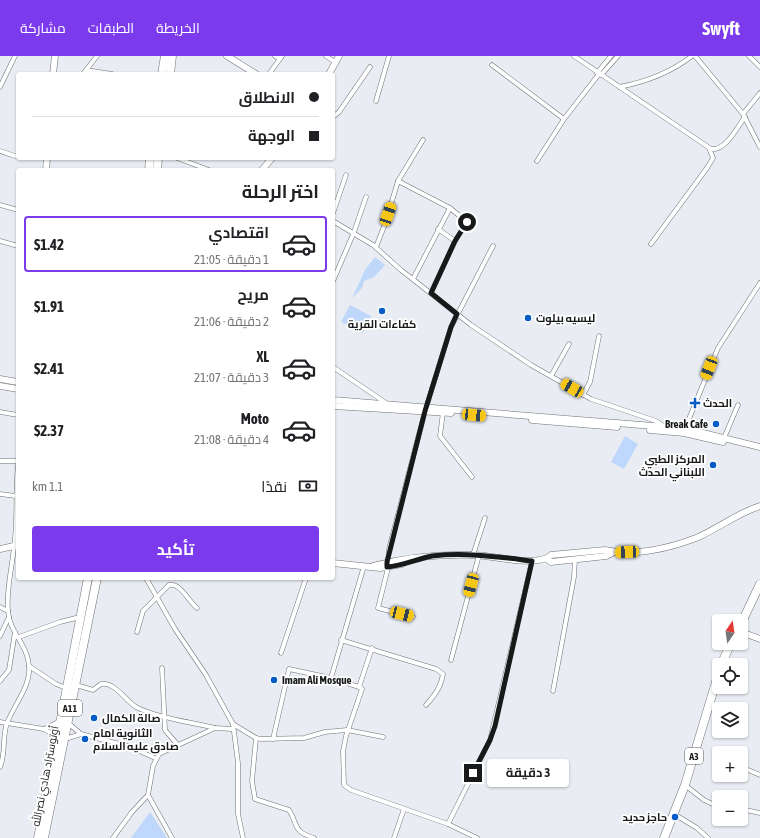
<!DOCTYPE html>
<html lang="ar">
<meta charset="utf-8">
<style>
:root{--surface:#fff;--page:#f6f6f6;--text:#202124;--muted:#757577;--line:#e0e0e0;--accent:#7c3aed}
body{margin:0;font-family:"Asap Condensed",Cairo,sans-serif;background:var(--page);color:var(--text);direction:rtl;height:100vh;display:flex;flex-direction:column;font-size:15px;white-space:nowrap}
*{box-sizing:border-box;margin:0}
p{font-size:13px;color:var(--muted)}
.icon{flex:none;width:22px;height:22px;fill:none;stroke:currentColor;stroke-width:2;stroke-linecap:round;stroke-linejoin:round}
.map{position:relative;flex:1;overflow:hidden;direction:ltr}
.details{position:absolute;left:16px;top:112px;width:319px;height:412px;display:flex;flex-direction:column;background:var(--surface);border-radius:4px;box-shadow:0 1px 3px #0004;direction:rtl}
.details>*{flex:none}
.hud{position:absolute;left:16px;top:16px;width:319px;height:88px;border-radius:4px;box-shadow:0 1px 3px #0004;direction:rtl;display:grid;align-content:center;height:88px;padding:0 16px;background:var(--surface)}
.needle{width:26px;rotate:13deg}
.tools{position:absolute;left:712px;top:558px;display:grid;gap:8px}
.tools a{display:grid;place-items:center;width:36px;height:36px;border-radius:4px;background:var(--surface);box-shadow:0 1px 3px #0004;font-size:20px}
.end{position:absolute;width:18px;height:18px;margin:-9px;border:5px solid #18191b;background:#fff;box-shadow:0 0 0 2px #fff}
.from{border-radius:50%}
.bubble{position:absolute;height:28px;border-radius:4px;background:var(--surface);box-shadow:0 1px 3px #0004;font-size:13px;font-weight:700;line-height:28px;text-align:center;direction:rtl}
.car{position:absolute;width:12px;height:24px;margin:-12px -6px;border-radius:5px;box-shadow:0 0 3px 1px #0007;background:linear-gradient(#f5c518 24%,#345 0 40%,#f5c518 0 76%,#345 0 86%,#f5c518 0)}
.hud b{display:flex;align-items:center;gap:14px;height:38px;font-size:15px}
.hud b+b{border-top:1px solid var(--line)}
.hud i{width:10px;height:10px;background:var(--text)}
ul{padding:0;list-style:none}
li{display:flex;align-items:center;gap:12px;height:56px;margin:0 8px 6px;padding:0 8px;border:2px solid transparent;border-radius:4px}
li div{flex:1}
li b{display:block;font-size:15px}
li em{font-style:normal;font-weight:700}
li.active{border-color:var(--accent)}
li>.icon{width:36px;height:36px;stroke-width:1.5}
h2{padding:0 16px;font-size:18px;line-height:48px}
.pay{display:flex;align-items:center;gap:10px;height:44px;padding:0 16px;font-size:15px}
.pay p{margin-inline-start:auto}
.button{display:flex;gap:8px;margin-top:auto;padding:8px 16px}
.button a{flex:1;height:46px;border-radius:4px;background:var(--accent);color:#fff;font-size:16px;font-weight:700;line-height:46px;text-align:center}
header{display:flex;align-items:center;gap:24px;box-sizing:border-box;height:56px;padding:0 20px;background:var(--accent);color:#fff}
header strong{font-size:19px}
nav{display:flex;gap:22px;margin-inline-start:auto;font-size:14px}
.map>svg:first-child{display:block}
.green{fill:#bed7fa}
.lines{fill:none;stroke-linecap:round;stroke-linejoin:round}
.street-casing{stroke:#6d7176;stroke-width:5}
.secondary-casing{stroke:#6d7176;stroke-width:7}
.highway-casing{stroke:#6d7176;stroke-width:9}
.street{stroke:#fff;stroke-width:4}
.secondary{stroke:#fff;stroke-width:6}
.highway{stroke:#fff;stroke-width:8}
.route{stroke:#18191b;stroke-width:5}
.poi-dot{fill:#055cc6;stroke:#fff;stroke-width:1.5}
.labels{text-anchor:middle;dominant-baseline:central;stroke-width:3.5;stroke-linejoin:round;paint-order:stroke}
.shield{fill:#fff;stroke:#5d5e5f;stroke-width:1}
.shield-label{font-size:10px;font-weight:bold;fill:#18191b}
.poi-label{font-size:11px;font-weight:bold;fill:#18191b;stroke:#fff;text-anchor:start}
.street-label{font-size:11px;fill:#18191b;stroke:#fff}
</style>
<header>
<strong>Swyft</strong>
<nav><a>الخريطة</a><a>الطبقات</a><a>مشاركة</a></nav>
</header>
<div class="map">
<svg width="760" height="782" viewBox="0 0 760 782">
<rect width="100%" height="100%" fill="#e9edf3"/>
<g class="green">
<path d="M375,201L385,209L374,221L364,225L362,232L352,242L365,214Z"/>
<path d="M350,249L371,260L363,277L341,266Z"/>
<path d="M625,380L638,388L624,413L611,406Z"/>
<path d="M150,756L167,782H131Z"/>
</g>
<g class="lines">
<defs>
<g id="street">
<path d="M275,0L280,3"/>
<path d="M326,0L335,6"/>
<path d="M574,0L711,93C726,95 737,71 745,61"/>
<path d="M695,0L743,58L760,91"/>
<path d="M749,0L760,11"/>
<path d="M492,9L564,63"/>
<path d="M86,14L112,18"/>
<path d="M597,17L611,0"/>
<path d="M83,18L97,0"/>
<path d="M269,18L282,0"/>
<path d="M601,19L618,0"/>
<path d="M0,31L15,0"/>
<path d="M619,31C646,26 670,17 692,0"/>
<path d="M376,45L389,0"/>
<path d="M743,58L760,37"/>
<path d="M333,61L339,56L370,11"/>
<path d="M0,95L15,100"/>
<path d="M177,102L209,114"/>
<path d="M537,105L564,63L599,18"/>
<path d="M398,125L450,152L467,166L455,185L431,237"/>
<path d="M0,149L18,154"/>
<path d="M333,157L346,119"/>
<path d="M333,165L373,189L401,214L471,269L531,309L591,343L656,365L665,371"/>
<path d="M438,173L455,185"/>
<path d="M0,185L18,190"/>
<path d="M651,188L707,112L713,102L709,92"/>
<path d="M376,191L385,168L398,125L423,84"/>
<path d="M413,223L450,152"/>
<path d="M333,225L354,176L366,141"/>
<path d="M333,311L386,347"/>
<path d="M551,320L569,288"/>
<path d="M583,339L590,326L599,280"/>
<path d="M0,356L18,359"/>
<path d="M443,356L440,380L472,421"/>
<path d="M684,375L718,292L760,227"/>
<path d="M724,382L738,349"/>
<path d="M0,405H18"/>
<path d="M0,438L16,440"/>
<path d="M473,499L485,462"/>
<path d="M364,510L331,622L359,631L362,633L346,680L343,695L344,729L351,734L448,768L477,782"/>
<path d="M146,522L175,573L206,619L233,668L238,707V758L243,782"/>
<path d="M0,551L8,555"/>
<path d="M413,561L378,552L387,516L389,493L425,355L451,271L493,190"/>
<path d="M137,576L143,555L169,529C181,527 188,545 197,552"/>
<path d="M0,580L9,561"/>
<path d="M19,581L60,566L80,561"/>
<path d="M341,584L436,613L443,618C441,631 435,639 426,649"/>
<path d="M281,597L306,522"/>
<path d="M451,604L479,499"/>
<path d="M29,610L56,628L66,632"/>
<path d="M162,612L165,674L177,688"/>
<path d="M0,625L9,614L15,576"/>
<path d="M76,629L93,634L101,628C115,626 125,644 136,651C157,662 191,666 215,672"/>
<path d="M359,631L372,592"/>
<path d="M553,635L574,521L575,503"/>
<path d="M709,649L722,653"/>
<path d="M0,666L44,673L58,682"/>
<path d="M68,667L81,678L131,691L155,702"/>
<path d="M233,668L256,682L261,683L304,682L325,676L347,674L383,681"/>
<path d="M44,673L60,665"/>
<path d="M256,682L252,725L255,743L289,754C299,770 292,775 314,782"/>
<path d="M65,683L81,678"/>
<path d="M273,683L289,613L331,622"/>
<path d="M0,711C6,697 2,681 7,667C14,649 31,630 29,610C28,589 9,576 8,555C6,534 12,512 14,491C18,464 15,436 18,409"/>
<path d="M741,711L760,719"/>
<path d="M685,729L704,744L719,751"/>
<path d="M148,739L172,782"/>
<path d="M741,753L760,757"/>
<path d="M674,758L697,772L708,782"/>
<path d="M448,768L490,684L532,505"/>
<path d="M113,782L132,756L148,739L153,710L159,698L215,672L232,673"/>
<path d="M394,782L404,753"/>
</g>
<g id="secondary">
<path d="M227,0L256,18"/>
<path d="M53,18L55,0"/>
<path d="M329,18L339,0"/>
<path d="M46,114L47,102"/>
<path d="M262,114L272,102"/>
<path d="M0,323L18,326"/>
<path d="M0,330L18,333"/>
<path d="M333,344L666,371L699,376L760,391"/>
<path d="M333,350L451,357"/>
<path d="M532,364L617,371"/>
<path d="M650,374L684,377L723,386"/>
<path d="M0,493L18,489"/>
<path d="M547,503L551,506L606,500L614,496"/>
<path d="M333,507L380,512L402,508"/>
<path d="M373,510C404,502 441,498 473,499C490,499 539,512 551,499L605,494C633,501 670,492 696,482C718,473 737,457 760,450"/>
<path d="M741,576L760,583"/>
</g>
<g id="highway">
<path d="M162,18L165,0"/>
<path d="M170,18L172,0"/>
<path d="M149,114L150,102"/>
<path d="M157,114L158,102"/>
<path d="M741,568L760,528"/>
<path d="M721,609L731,587"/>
<path d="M38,782L88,522"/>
<path d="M44,782L97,522"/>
<path d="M664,782L685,729L719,616"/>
</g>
</defs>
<use href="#street" class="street-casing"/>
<use href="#secondary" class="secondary-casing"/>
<use href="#highway" class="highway-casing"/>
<use href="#street" class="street"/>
<use href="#secondary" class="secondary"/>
<use href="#highway" class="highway"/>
</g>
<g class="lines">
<path class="route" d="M467,166L455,185L431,237L457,258L451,271L425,355L387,506V511C402,510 417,503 432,500C465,496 499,501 532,505L495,670L490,684L473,717"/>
</g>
<g class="poi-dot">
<circle cx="382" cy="255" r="4"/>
<circle cx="528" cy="262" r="4"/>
<path d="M693 341h4v4h4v4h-4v4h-4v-4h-4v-4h4z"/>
<circle cx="716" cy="368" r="4"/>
<circle cx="713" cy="409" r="4"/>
<circle cx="274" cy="624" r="4"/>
<circle cx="94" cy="662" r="4"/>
<circle cx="85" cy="683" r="4"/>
<circle cx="675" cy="761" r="4"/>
</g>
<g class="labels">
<g class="shield">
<rect x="58" y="644" width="24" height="16" rx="3"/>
<rect x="685" y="692" width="18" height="16" rx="3"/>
</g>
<g class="shield-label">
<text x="70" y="652">A11</text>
<text x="694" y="700">A3</text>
</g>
<g class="poi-label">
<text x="536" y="262">ليسيه بيلوت</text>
<text x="382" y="268" text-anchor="middle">كفاءات القرية</text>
<text x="703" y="347">الحدث</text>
<text x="708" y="368" text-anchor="end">Break Cafe</text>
<text x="705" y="403" text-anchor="end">المركز الطبي<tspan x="705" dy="13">اللبناني الحدث</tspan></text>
<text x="282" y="624">Imam Ali Mosque</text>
<text x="102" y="662">صالة الكمال</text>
<text x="93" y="677">الثانویة امام<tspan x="93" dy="13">صادق عليه السلام</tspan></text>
<text x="667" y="761" text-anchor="end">حاجز حديد</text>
</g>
<g class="street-label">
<text transform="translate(45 720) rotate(-79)">أوتوستراد هادي نصرالله</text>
</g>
</g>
</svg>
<div class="tools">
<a><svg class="needle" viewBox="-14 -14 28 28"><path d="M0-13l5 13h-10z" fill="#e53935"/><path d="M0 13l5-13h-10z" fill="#757577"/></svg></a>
<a><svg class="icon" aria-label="locate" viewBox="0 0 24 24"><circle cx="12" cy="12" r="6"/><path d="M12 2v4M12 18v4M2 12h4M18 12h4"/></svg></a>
<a><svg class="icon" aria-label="layers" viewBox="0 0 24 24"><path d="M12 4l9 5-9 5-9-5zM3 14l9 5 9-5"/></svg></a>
<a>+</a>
<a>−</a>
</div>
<i class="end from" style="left:467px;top:166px"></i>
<i class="end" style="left:473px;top:717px"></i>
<div class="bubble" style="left:487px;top:703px;width:82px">3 دقيقة</div>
<i class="car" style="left:388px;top:158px;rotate:19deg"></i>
<i class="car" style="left:709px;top:312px;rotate:201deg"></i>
<i class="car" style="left:572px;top:332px;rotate:300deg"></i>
<i class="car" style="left:474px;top:359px;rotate:95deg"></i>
<i class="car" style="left:627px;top:496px;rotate:268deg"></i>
<i class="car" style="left:471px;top:529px;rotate:195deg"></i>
<i class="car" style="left:402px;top:558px;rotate:104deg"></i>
<div class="hud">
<b><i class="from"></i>الانطلاق</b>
<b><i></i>الوجهة</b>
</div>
<section class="details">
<h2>اختر الرحلة</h2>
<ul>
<li class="active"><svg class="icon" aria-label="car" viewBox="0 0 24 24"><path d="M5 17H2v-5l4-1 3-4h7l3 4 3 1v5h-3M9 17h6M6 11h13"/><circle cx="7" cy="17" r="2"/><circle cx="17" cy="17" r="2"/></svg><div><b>اقتصادي</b><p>1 دقيقة · 21:05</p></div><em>$1.42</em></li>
<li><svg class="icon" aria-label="car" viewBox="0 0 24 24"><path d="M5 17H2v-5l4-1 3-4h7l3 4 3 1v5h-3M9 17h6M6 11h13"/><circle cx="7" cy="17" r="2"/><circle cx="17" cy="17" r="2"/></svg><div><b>مريح</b><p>2 دقيقة · 21:06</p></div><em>$1.91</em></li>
<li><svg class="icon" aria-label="car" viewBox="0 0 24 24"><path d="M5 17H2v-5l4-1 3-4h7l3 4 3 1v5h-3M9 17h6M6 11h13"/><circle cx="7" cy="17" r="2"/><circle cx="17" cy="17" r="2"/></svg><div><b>XL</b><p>3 دقيقة · 21:07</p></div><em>$2.41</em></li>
<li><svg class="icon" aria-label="car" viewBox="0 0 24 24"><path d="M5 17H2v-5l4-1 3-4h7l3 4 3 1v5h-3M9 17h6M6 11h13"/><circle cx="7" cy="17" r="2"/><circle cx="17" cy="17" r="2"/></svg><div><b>Moto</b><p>4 دقيقة · 21:08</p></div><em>$2.37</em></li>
</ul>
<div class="pay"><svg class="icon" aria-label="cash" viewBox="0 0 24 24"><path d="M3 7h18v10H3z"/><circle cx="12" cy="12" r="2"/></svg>نقدًا<p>1.1 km</p></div>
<div class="button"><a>تأكيد</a></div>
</section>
</div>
